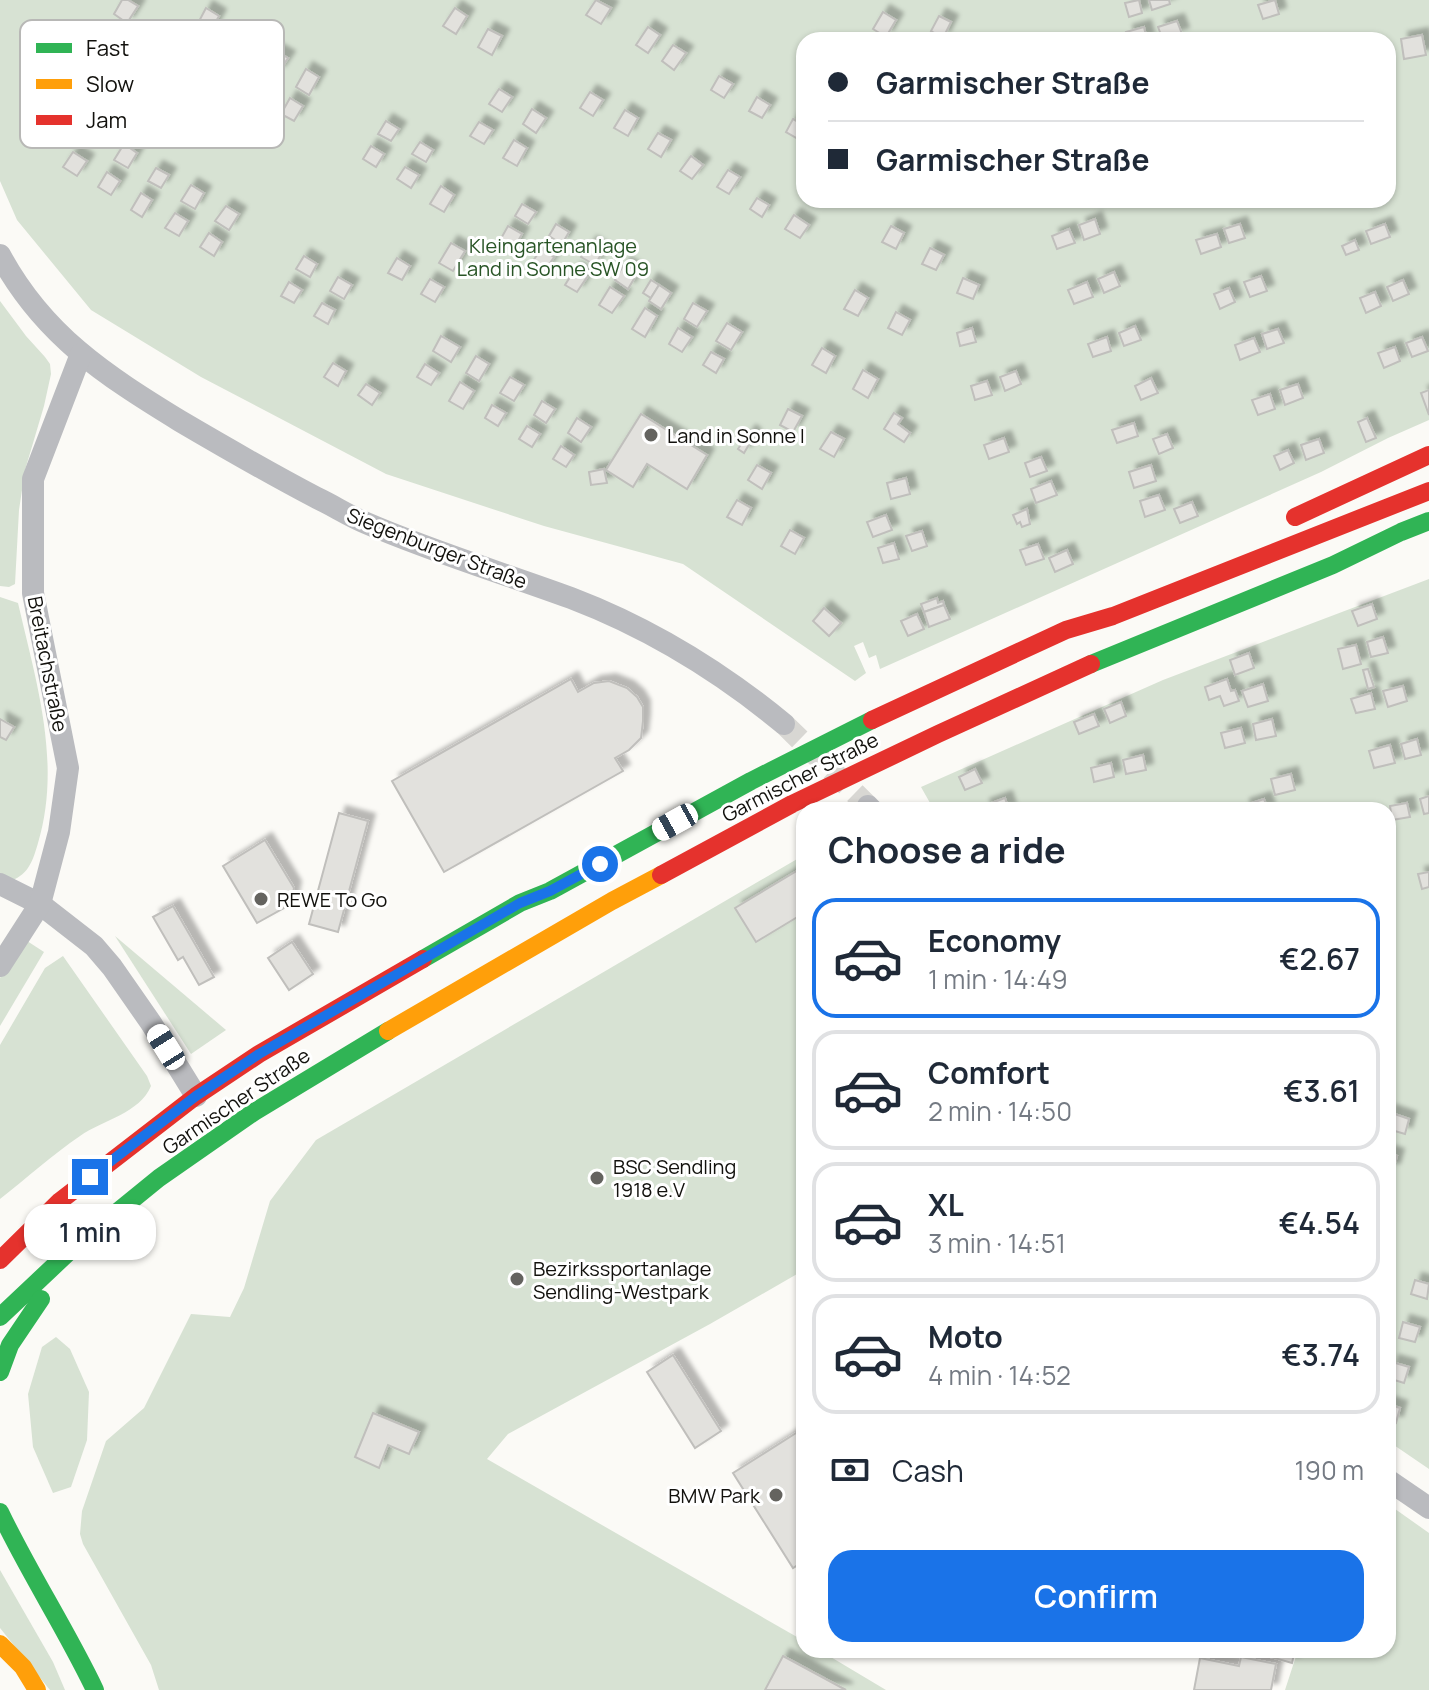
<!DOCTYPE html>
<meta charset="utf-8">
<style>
:root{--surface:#fff;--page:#f2f2f3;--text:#1f2937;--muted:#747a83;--line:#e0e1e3;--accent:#1a73e8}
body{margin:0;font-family:Manrope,sans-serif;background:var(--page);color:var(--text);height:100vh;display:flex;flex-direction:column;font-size:30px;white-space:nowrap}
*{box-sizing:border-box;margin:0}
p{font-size:26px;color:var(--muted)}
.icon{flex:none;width:44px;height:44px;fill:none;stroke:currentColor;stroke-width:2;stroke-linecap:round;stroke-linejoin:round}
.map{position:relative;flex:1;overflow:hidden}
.side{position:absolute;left:796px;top:802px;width:600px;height:856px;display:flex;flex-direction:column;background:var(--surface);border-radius:24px;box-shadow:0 2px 6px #0004}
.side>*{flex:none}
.guide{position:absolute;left:796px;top:32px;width:600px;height:176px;border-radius:24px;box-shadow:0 2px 6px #0004;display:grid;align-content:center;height:176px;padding:0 32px;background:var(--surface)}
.end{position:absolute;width:36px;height:36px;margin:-18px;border:10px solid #1a73e8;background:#fff;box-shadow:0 0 0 4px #fff}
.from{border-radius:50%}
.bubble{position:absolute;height:56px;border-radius:24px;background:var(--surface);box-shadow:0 2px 6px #0004;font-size:26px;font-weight:600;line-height:56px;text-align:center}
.car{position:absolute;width:24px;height:48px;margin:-24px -12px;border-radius:10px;box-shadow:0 0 6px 2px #0007;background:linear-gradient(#fff 24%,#345 0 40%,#fff 0 76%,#345 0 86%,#fff 0)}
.guide b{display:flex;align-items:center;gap:28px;height:76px;font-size:30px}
.guide b+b{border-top:2px solid var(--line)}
.guide i{width:20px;height:20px;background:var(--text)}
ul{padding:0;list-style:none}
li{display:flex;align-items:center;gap:24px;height:120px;margin:0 16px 12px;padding:0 16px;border:4px solid var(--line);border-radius:24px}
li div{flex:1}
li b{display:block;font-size:30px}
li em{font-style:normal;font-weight:600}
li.active{border-color:var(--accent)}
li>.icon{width:72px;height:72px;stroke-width:1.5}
h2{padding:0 32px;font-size:36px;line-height:96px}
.pay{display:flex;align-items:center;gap:20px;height:88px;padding:0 32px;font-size:30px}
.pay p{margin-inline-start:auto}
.cta{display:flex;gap:16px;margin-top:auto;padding:16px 32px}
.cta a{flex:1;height:92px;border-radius:24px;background:var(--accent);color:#fff;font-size:32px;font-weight:600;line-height:92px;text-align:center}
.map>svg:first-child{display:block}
.green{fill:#d7e2d3;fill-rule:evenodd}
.building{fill:#e2e1dd;stroke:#c0bfbc;stroke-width:2;filter:url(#shadow)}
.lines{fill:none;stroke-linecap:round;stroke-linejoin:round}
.street-tunnel{stroke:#d8d7d3;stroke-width:22;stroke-dasharray:22 11;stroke-linecap:butt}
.street{stroke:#babbbf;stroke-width:22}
.fast{stroke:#30b455;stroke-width:18}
.slow{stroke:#ff9f0a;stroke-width:18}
.jam{stroke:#e5322d;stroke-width:18}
.route{stroke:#1a73e8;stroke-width:10}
.poi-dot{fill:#64635f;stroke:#fff;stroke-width:3}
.labels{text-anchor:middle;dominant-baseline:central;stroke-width:6;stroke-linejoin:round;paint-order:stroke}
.park-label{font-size:20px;fill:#285425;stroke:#fff}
.poi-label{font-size:20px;fill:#12110d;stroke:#fff;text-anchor:start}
.street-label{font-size:20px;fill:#12110d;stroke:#fff}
.key{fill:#fff;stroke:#b8b8b6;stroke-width:2}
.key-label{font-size:22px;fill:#12110d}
</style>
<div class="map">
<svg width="1429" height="1690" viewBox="0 0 1429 1690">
<defs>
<filter id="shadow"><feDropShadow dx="7" dy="-7" stdDeviation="2" flood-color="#0004"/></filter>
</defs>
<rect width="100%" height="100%" fill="#fbfaf6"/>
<g class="green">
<path d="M0,0H1429V420L1388,438L1321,472L880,669L876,655L869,658L863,642L854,646L866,673L855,681L683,564L544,526L386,474L201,377L91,310L17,220L0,181ZM804,40H1388V200H804Z"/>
<path d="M0,301L26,336L45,357L50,364L51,374L44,406L25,470L19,510L15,584L9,587L0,586Z"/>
<path d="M1429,579V1469L1388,1441V810H934L921,787L1163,680Z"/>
<path d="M0,597L18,603C36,681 62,763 38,843C33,860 29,874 11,881L0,875Z"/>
<path d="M804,855V1270L710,1324L508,1434L487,1459L804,1641V1650H819L886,1690H159L151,1665L83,1544L80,1534L82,1511L106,1441L144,1408L191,1314L230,1317L244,1288L270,1201L316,1140Z"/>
<path d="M115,936L226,1030L191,1054Z"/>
<path d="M24,939L44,952L0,1026V978Z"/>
<path d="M63,956L147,1076L151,1086C140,1113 103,1120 80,1136C52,1155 27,1178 0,1199V1045L45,968Z"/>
<path d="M56,1337L70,1349L89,1392L87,1440L71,1487L53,1493L33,1447L28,1394L42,1347Z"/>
<path d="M1388,1504L1429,1533V1690H1285L1298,1650H1388Z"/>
<path d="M0,1570L53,1662L65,1690H50L0,1628Z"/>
</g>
<g class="building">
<path d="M122,0H128L138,6L127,23L114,14Z"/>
<path d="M596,0L611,8L601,24L586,15Z"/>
<path d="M1139,0L1142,13L1129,17L1125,3Z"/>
<path d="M1149,0H1169L1170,4L1152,10Z"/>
<path d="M1275,0L1279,14L1263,19L1258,5Z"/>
<path d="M206,8L219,16L210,32L197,25Z"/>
<path d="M455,8L467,16L456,34L443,26Z"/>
<path d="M883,12L896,20L886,37L873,29Z"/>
<path d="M939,16L951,22L943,38L931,31Z"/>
<path d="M1177,21L1182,34L1163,40L1158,27Z"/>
<path d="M648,27L660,35L648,53L636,45Z"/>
<path d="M1144,27L1147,40H1128L1126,32Z"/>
<path d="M488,29L502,36L492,55L478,47Z"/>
<path d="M1422,35L1426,55L1404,59L1401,39Z"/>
<path d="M673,45L686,53L674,70L662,61Z"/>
<path d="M274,50L288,58L278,73L265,65Z"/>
<path d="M306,69L319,77L309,95L296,87Z"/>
<path d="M719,76L733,84L724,98L711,90Z"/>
<path d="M499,89L512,97L502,112L489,104Z"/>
<path d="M590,92L603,100L593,116L580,108Z"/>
<path d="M757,97L770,105L762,118L749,111Z"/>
<path d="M290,98L303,106L294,121L281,114Z"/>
<path d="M532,109L546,118L536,133L523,124Z"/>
<path d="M625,110L638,118L628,136L614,128Z"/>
<path d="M793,119L804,125V132L800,140L786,132Z"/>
<path d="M386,121L399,129L391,141L378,134Z"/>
<path d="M479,122L493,130L484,144L470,136Z"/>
<path d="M658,133L671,140L661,157L648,149Z"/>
<path d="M514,140L527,148L517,166L503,158Z"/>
<path d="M420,142L433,150L426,162L412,154Z"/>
<path d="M124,144L137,153L128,168L114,160Z"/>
<path d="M371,146L384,154L376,167L363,159Z"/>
<path d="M73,152L87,161L77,176L63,167Z"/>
<path d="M691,156L703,165L692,179L680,171Z"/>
<path d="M405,167L419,175L411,188L397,179Z"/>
<path d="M156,168L169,175L161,188L148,181Z"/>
<path d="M728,170L740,177L729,194L717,187Z"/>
<path d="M107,172L120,181L111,195L98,187Z"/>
<path d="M191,185L204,193L195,209L181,201Z"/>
<path d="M441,186L454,195L444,212L430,204Z"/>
<path d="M141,193L152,200L142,217L131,210Z"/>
<path d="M757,198L769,205L762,217L750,209Z"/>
<path d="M522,204L536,212L528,224L515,216Z"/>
<path d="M226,206L239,214L229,230L215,221Z"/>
<path d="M175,213L188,221L179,236L165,228Z"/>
<path d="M794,215L809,225L800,238L785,229Z"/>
<path d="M1095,219L1100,234L1084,240L1079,225Z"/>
<path d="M556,224L569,232L562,244L549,236Z"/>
<path d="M1240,224L1245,238L1229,243L1224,229Z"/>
<path d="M1385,224L1390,237L1371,244L1366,231Z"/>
<path d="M508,226L522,234L513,250L499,242Z"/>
<path d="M891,226L904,233L896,249L882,242Z"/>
<path d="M1069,229L1075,243L1057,249L1052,236Z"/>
<path d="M209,233L222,242L214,256L200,247Z"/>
<path d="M1217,234L1221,247L1201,254L1196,240Z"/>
<path d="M1355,240L1359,250L1346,255L1342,246Z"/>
<path d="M451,243L465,251L453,271L439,263Z"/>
<path d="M590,243L603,251L595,265L581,257Z"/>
<path d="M930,248L944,255L936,270L922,264Z"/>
<path d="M541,249L554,257L546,269L533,261Z"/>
<path d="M304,256L317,264L310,277L296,269Z"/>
<path d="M397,258L410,266L402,280L388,273Z"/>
<path d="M624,264L638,272L628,289L615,280Z"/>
<path d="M575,269L587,277L577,292L565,285Z"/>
<path d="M1114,272L1120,286L1104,293L1098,279Z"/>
<path d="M1261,276L1267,291L1250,297L1244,282Z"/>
<path d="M338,277L352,285L344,299L330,291Z"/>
<path d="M963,278L979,285L973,299L957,293Z"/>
<path d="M430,279L444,287L435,302L421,294Z"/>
<path d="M651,280L659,285L651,298L643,293Z"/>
<path d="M1403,280L1409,294L1393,301L1387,287Z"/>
<path d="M289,282L302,290L294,303L281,296Z"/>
<path d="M1087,282L1093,297L1074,304L1068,290Z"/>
<path d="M659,285L671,293L661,309L649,301Z"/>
<path d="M610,287L624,296L612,313L599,305Z"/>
<path d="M1229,288L1235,302L1220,309L1214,294Z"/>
<path d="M855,290L868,298L858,316L844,309Z"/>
<path d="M1375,292L1381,306L1366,313L1360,298Z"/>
<path d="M322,303L335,310L328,324L314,316Z"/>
<path d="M693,303L707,311L697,327L684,319Z"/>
<path d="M645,308L657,316L645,337L632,329Z"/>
<path d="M896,312L910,320L902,335L888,328Z"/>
<path d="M727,323L742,332L731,350L716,341Z"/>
<path d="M1135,326L1141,340L1124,346L1119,333Z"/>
<path d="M678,328L692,337L682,352L669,344Z"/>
<path d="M972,328L976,342L960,346L957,333Z"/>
<path d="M1278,329L1284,343L1267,349L1262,334Z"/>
<path d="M441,336L460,347L451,362L433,351Z"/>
<path d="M1107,337L1111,351L1093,357L1088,344Z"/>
<path d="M1422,337L1428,351L1412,357L1406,343Z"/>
<path d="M1254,338L1260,352L1240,360L1235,345Z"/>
<path d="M1395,347L1400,361L1384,368L1378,353Z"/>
<path d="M822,348L835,356L826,373L812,365Z"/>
<path d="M711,352L724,359L716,373L703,365Z"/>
<path d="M476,356L489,364L479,381L466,373Z"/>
<path d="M333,363L346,371L338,386L324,377Z"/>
<path d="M425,364L439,373L431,385L417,377Z"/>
<path d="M863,370L878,379L868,398L853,389Z"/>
<path d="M1016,371L1021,384L1005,391L1000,377Z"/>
<path d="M510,377L524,385L514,401L500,393Z"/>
<path d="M1151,378L1158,393L1141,400L1135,386Z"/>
<path d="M987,381L992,395L975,400L971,386Z"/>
<path d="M460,382L474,391L463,409L449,401Z"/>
<path d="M366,384L380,393L372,405L358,395Z"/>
<path d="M1298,384L1303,398L1285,405L1280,390Z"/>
<path d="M1429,390V415L1421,393Z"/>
<path d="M1270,394L1275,409L1258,415L1252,400Z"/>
<path d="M542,401L555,409L546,423L534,415Z"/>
<path d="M492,405L506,413L498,426L485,418Z"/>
<path d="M788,409L802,416L793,432L780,425Z"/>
<path d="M894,413L902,418L898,424L910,433L904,442L884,429Z"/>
<path d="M641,414L707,455L687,489L647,464L633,487L606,470Z"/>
<path d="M577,418L591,427L581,442L568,433Z"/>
<path d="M1367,418L1376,438L1366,442L1358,422Z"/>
<path d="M1134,423L1138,436L1117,443L1112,430Z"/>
<path d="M527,426L540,434L532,447L519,439Z"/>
<path d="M749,432L754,436L744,453L738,449Z"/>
<path d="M831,432L844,439L834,457L820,449Z"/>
<path d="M1167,434L1173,448L1159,454L1153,439Z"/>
<path d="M1004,438L1009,452L989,459L984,445Z"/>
<path d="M1319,439L1324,453L1306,460L1301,445Z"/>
<path d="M561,446L574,455L566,467L553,459Z"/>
<path d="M1288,450L1294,463L1280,470L1274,456Z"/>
<path d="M1041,457L1047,471L1030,477L1025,463Z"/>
<path d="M757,465L771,473L762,489L748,480Z"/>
<path d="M1151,465L1156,481L1134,488L1129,472Z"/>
<path d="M604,469L607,483L591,485L589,472Z"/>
<path d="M906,478L910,494L891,499L887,483Z"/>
<path d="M1051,481L1057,495L1036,503L1031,489Z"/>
<path d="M1159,495L1165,510L1145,517L1140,501Z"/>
<path d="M737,500L751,508L742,525L727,517Z"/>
<path d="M1192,502L1198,516L1180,523L1174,509Z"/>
<path d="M1027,509L1030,524L1022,527L1020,522L1017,524L1013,515Z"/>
<path d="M886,515L892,530L873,537L867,522Z"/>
<path d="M790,530L804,538L795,554L781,546Z"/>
<path d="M922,531L927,546L912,551L906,536Z"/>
<path d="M894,543L899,559L883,563L878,548Z"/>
<path d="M1038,544L1044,559L1026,565L1020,550Z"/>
<path d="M1067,550L1073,564L1055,572L1049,558Z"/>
<path d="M937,598L938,603L943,601L944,605L924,612L921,604Z"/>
<path d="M1372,604L1377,619L1358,626L1352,611Z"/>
<path d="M944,605L950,619L929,627L924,612Z"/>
<path d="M824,608L841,623L829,636L813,621Z"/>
<path d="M917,614L924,629L908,636L901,621Z"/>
<path d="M1383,637L1388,653L1371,657L1367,642Z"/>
<path d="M1356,645L1361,664L1343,669L1338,649Z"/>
<path d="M1249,653L1254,668L1235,675L1230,660Z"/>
<path d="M1368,669L1374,687L1368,689L1363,670Z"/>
<path d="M571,679L578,692L594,683L609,681L627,688L637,697L643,707V721L641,738L629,750L615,758L623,771L444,872L392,781Z"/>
<path d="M1227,679L1231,691L1235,690L1239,701L1224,706L1220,696L1209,700L1205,687Z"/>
<path d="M1263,684L1268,701L1248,707L1242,691Z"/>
<path d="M1403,686L1407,701L1388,707L1383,691Z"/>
<path d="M1371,693L1375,709L1356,713L1351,699Z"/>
<path d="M1121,702L1126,716L1110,723L1104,709Z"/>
<path d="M1094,714L1099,726L1079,734L1074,722Z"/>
<path d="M0,719L14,727L6,740L0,737Z"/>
<path d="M1272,719L1276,736L1256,740L1253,724Z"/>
<path d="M1241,728L1245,743L1225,748L1221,733Z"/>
<path d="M1417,739L1421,755L1405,759L1401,744Z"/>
<path d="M1390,745L1395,763L1374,768L1369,751Z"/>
<path d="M1143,755L1146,770L1126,774L1123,760Z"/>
<path d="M1111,763L1114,777L1094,782L1091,768Z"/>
<path d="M975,769L982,783L965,790L959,777Z"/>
<path d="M1291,774L1295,790L1275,795L1271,779Z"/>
<path d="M1429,796V813L1424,814L1420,799Z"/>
<path d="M1005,798L1009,810H985L983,806Z"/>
<path d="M1264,799L1268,810H1244L1243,806Z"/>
<path d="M1407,803L1410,817L1392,820L1390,806Z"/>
<path d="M339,813L368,821L338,932L309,924Z"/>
<path d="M265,840L294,888L291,904L257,923L223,866Z"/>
<path d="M800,869L804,875V913L756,942L735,908Z"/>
<path d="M1429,872V887L1422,889L1418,874Z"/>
<path d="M173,906L214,977L199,985L183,957L178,960L153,917Z"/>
<path d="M292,942L313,974L289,990L268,958Z"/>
<path d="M1389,1112L1409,1119L1405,1134L1388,1129Z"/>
<path d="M1388,1153L1397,1156L1393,1170L1388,1169Z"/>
<path d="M1415,1280L1429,1284L1427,1299L1411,1294Z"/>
<path d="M1403,1322L1420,1327L1415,1342L1399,1338Z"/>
<path d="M673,1355L721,1431L695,1448L647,1372Z"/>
<path d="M1392,1362L1409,1367L1404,1383L1388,1378Z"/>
<path d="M1388,1404L1400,1408L1396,1423L1388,1421Z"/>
<path d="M373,1413L419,1432L409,1454L388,1445L379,1468L355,1457Z"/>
<path d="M804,1428V1561L793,1568L733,1473Z"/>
<path d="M1246,1650H1295L1292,1663Z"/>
<path d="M783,1656L833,1683L846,1690H765Z"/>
<path d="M1241,1657L1276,1664L1271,1690H1194L1200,1658L1239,1666Z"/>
</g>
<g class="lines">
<path class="street-tunnel" d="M784,724L868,806"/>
<g class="street">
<path d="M0,255C43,335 105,375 180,421C226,448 271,474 317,498C334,506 349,516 366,523C433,552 503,573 571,598C647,627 721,672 784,724"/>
<path d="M868,806L872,810"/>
<path d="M0,884L40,904L94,946L112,967L151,1023L196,1096"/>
<path d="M0,966L40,904L59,832L68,768L33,593V479L81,354"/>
<path d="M1388,1480L1429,1508"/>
</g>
<g class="fast">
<path d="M1091,664L1333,565L1401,532L1429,521"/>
<path d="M423,959L520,903L550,891L751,781L872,720"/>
<path d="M0,1317L73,1248L159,1178L254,1112L388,1031"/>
<path d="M0,1372L10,1345L41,1299"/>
<path d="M0,1512C29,1573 66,1629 95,1690"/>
</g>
<g class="slow">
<path d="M388,1031L612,901L661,875"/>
<path d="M0,1644L23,1667L37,1690"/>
</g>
<g class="jam">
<path d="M1295,517L1429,455"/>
<path d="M872,720L1066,630L1113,616L1429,491"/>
<path d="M661,875L792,804L938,734L1091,664"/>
<path d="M0,1260L60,1201L196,1096L259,1054L423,959"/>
</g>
</g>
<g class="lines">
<path class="route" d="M90,1177L196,1096L259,1054L520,903L550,891L600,864"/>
</g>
<g class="poi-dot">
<circle cx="651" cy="435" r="8"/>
<circle cx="261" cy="899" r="8"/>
<circle cx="597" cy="1178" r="8"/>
<circle cx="517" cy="1279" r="8"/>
<circle cx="776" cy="1495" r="8"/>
</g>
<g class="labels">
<g class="park-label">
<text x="553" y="245">Kleingartenanlage<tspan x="553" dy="23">Land in Sonne SW 09</tspan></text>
</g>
<g class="poi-label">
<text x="667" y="435">Land in Sonne I</text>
<text x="277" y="899">REWE To Go</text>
<text x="613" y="1166">BSC Sendling<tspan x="613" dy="23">1918 e.V</tspan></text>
<text x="533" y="1268">Bezirkssportanlage<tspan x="533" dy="23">Sendling-Westpark</tspan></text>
<text x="760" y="1495" text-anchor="end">BMW Park</text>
</g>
<g class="street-label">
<text transform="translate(437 548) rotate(21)">Siegenburger Straße</text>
<text transform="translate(48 664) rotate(79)">Breitachstraße</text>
<text transform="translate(800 777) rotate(-27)">Garmischer Straße</text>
<text transform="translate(236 1101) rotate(-34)">Garmischer Straße</text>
</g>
</g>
<rect x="20" y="20" width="264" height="128" rx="12" class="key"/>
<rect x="36" y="43" width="36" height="10" fill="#30b455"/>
<rect x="36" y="79" width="36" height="10" fill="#ff9f0a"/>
<rect x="36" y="115" width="36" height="10" fill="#e5322d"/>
<g class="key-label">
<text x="86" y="56">Fast</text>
<text x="86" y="92">Slow</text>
<text x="86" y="128">Jam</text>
</g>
</svg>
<i class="end from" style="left:600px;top:864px"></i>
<i class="end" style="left:90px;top:1177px"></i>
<div class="bubble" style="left:24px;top:1204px;width:132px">1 min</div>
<i class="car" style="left:675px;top:822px;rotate:241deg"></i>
<i class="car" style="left:166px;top:1047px;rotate:328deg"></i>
<div class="guide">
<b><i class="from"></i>Garmischer Straße</b>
<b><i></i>Garmischer Straße</b>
</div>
<section class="side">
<h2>Choose a ride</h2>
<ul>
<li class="active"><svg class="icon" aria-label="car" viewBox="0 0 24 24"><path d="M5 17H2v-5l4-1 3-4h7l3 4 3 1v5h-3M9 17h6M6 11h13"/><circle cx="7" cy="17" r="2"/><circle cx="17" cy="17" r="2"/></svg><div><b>Economy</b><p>1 min · 14:49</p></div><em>€2.67</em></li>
<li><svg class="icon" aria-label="car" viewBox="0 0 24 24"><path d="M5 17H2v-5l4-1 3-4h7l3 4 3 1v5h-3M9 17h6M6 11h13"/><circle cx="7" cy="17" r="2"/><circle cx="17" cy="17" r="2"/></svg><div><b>Comfort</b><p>2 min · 14:50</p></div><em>€3.61</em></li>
<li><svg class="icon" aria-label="car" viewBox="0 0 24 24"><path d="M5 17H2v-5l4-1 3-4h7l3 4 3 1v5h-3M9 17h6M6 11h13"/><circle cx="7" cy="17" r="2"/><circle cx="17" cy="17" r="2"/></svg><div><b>XL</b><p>3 min · 14:51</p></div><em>€4.54</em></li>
<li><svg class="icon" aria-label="car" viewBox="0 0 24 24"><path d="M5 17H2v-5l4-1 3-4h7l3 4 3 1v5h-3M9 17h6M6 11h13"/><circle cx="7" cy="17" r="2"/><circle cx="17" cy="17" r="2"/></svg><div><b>Moto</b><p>4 min · 14:52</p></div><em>€3.74</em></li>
</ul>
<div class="pay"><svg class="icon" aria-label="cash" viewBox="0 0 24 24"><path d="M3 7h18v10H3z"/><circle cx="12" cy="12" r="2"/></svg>Cash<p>190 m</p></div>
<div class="cta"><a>Confirm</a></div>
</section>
</div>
